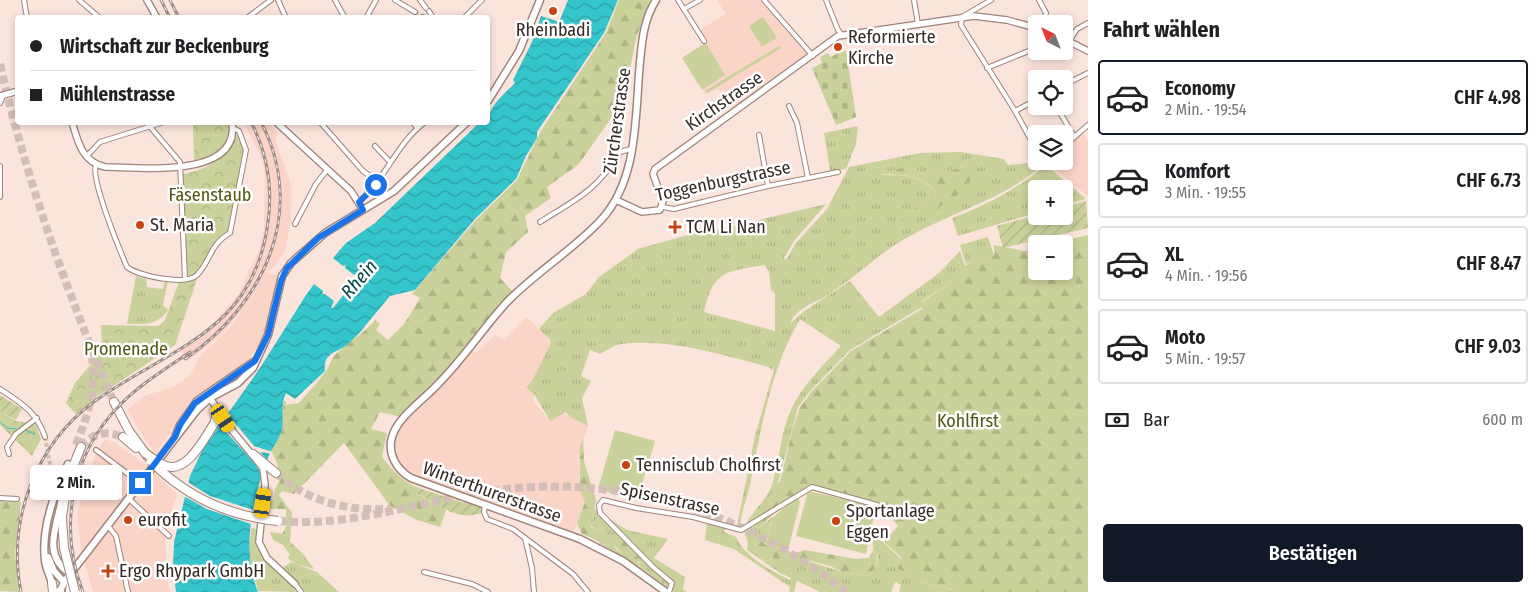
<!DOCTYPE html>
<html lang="de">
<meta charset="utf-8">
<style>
:root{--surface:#fff;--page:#f6f6f6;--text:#202124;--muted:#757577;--line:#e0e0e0;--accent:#111827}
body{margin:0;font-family:"Fira Sans Condensed",sans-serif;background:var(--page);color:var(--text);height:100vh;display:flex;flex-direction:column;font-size:19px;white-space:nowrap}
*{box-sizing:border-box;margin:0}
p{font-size:16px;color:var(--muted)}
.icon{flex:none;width:28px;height:28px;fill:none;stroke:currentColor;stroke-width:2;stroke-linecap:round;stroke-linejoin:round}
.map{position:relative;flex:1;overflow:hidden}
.details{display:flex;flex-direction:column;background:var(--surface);width:450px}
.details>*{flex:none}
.hud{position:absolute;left:15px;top:15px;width:475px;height:110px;border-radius:5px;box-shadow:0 2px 8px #0003;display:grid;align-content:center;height:110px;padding:0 15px;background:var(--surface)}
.needle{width:32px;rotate:318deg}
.fabs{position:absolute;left:1028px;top:15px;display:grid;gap:10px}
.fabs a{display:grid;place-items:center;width:45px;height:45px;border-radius:5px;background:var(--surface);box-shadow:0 2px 8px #0003;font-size:25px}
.end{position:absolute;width:22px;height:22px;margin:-11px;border:6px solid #1a73e8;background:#fff;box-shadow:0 0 0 2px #fff}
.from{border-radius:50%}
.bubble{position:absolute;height:35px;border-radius:5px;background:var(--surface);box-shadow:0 2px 8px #0003;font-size:16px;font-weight:600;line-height:35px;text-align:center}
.car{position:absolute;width:15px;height:30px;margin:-15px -8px;border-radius:6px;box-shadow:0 0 4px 1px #0007;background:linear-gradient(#f5c518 24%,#345 0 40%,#f5c518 0 76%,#345 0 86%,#f5c518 0)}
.hud b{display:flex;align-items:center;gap:18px;height:48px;font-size:19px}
.hud b+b{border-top:1px solid var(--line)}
.hud i{width:12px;height:12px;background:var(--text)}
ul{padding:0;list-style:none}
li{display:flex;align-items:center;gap:15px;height:75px;margin:0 10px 8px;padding:0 5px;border:2px solid var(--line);border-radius:5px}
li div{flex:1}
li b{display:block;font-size:19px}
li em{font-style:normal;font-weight:600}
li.current{border-color:var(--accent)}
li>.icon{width:45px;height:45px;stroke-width:1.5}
h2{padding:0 15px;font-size:22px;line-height:60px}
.pay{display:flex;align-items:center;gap:12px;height:55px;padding:0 15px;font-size:19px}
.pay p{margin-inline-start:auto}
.action{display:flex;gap:10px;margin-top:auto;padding:10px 15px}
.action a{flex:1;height:58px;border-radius:5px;background:var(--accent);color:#fff;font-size:20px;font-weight:600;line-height:58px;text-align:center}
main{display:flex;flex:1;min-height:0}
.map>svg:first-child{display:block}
.built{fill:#f9d4c7}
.grass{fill:url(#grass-tufts);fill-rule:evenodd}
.forest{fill:url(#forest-firs)}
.cemetery{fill:url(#cemetery-stones)}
.park{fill:url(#park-crowns)}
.garden{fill:url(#garden-furrows)}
.pitch{fill:#cbd19b}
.water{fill:url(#water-waves)}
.pier{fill:#fbe4dc}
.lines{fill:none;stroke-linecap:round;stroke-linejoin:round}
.stream{stroke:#35c5cc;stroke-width:1}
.street-tunnel{stroke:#d3bfb8;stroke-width:4;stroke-dasharray:4 2;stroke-linecap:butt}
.highway-tunnel{stroke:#d3bfb8;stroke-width:8;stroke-dasharray:8 4;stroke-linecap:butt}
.street-casing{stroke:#9e847a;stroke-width:6}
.secondary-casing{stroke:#9e847a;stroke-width:8}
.primary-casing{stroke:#9e847a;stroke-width:9}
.highway-casing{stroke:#9e847a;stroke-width:10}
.street{stroke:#fff;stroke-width:4}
.secondary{stroke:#fff;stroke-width:5.5}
.primary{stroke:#fff;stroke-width:6}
.highway{stroke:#fff;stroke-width:8}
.rail-casing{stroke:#9f8e88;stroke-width:3}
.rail{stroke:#fff;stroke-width:1;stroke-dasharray:4;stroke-linecap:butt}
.highway-bridge-casing{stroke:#9e847a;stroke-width:10;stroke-linecap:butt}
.highway-bridge{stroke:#fff;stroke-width:8}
.route{stroke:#1a73e8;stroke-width:6}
.poi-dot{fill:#ca4210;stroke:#fff;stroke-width:2}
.labels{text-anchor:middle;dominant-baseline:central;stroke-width:5;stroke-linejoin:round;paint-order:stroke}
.poi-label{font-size:18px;fill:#342a26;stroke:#fff;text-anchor:start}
.street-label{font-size:18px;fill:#342a26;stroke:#fff}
.park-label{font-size:18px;fill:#525713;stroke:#fff}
.water-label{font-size:19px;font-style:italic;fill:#044548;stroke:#fff}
</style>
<main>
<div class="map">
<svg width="1088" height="592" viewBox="0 0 1088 592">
<defs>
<pattern id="grass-tufts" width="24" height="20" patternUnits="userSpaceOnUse" patternTransform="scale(1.25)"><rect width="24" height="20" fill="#cbd19b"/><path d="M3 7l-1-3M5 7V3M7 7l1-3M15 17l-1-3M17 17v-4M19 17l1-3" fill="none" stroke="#afb485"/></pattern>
<pattern id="forest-firs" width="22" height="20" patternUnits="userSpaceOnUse" patternTransform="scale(1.25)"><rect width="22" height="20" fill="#cbd19b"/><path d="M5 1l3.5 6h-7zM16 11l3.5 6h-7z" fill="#afb485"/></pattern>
<pattern id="cemetery-stones" width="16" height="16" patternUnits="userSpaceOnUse" patternTransform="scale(1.25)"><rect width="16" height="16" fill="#cbd19b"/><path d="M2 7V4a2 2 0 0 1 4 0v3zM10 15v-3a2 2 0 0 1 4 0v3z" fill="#afb485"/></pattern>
<pattern id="park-crowns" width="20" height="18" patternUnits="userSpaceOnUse" patternTransform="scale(1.25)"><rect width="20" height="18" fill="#cbd19b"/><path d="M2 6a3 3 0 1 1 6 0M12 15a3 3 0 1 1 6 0" fill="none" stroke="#afb485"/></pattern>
<pattern id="garden-furrows" width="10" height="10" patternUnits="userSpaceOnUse" patternTransform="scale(1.25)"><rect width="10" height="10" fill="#cbd19b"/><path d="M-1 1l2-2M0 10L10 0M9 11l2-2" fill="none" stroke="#afb485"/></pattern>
<pattern id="water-waves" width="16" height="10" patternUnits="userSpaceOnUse" patternTransform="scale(1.25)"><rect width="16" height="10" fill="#35c5cc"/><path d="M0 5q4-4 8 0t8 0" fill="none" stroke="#2ea0a5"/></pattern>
</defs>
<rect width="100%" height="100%" fill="#fbe4dc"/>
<g class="built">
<path d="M717,0H759L810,55L733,111L718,88L706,95L682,58L707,41L700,30L726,14Z"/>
<path d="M244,123H270L278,135L275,139L291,185V222L284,253L272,269L266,272L277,275L278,285L268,328L257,348L241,369L192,400L156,453L147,442L127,410L144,396L176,386L191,374L199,357L227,331L247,304L218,338L187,361L179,349L212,324L238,295L259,250L264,231L265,177L262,159Z"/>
<path d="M1083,132L1088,141V196L1048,164L1051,161H1064V149Z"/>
<path d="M526,317L550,339L551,343L532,381L526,387L534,394L533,401L550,421L560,412L588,426L577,456L580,469L578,485L585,502L573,533L418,476L405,468L397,456L393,434L395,431L469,349L476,353L496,334L503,340Z"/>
<path d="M105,439L115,443L146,465L177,494L165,534L168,584L170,592H93L81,549L77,514L95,456Z"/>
</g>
<g class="grass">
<path d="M858,126L856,144L846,169L830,171L824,133Z"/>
<path d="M961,152L1004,159L1008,165L1037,162L1039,168C999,201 954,211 910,236C880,252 855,278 826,296C816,302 792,311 791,323L803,312L850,281L879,317L939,273L960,251L965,266L959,271L953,281L922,301V307L850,350L811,390L798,407L777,487L748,525L745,527C751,511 766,502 772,485C780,461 780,433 791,410C802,385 823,366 841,346L800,319C772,366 761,427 751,480C748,496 741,512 739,528H737L738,521L755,436L775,366L772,370L769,367C722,355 670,338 621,344C614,345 606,351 600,354L590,350L581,376L591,381L582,398L588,426L570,417L566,412L550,421L534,394L526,387L532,381L551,343L550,339L539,329L553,313L586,294L599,277L638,249L691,234L705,233L826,204L794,241L784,258L786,260L796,243L827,209L849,167L920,153ZM911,166L927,177L965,166L941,206L901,220L930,197L932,189C920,174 899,175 881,175ZM764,265L769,271L771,290L775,293V331L704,312C714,270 725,272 764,265Z"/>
<path d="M1046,165L1086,199L1064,205V189H1036V213L958,236L952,218C989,204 1015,190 1046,165Z"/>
<path d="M988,237L994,255L966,264L960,245Z"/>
<path d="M136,276L146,279L147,287L163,289L165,280L168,281L163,305L168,310C157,326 145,324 127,324Z"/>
<path d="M594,508L617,532L607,533L599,526L597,531L590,525Z"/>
<path d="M607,517L627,530L668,539L654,558L685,577L683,589L687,592H674L640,567L598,542L610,540L617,550L639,563L649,561Z"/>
<path d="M772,517L766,544L758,538L755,541L757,556L765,562L773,558L798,562H811L843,572L866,576L876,568L878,556L873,549L872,532L900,558L897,568L921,582L961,592H899L901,585L895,582L891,592H820L797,581L794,592H789L790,587L734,549L705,540L707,521L726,526L724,532L736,537C745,557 771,571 790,580L791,578L780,573L747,550L748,543L744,531L751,526L759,528Z"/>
<path d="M251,528L257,529C254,566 281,567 298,592L258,591L249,556Z"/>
<path d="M291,562L317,572L339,592H304L293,578L281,569Z"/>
</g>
<g class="forest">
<path d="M619,0H650L636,38L624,100L578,165L547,187L551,198L525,216L528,232L506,252L500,278L516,295L405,418L380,412L371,429L387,433L382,457C393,471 402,481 419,488L417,494L446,510L440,527L417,520L390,506L344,443L294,494L282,491L279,495L292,513L290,542L303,554L314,569L296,564L287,558L290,555L283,545L273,540L270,532L282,534L286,527V509H270L269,502L274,499L275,488L280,481L277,463L271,451L282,430L281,420L284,401H286V405L299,403C308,392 319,381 327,370C330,364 332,357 337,353C349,341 365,333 375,320L380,324L376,330L388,340L404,324L420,298L412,294L476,220L517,180L540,132L606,33Z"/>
<path d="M911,166L927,177L966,166L972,174C960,205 928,211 899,221L930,197L932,188C919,173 897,175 878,174Z"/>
<path d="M1088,235V592H962L921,582L897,568L901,557L884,542L898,526L879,504L806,488L787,501L759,528L748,525L780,482L792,431L800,407L812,391L851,351L922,309V302L953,281L959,270L969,263L994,255V245L1025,251L1036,247V271H1064V244H1049Z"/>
<path d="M583,439L584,461L596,500L590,526L597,531L599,526L607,533L617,532L646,562C632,564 618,551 610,540L601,542L582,534L577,523L585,502C578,486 580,487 580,471C581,456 576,454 583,439Z"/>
<path d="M0,501L21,502L15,553L19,592L0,591Z"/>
<path d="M758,538L766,545L796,553L805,550L856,559L869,558L873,550L877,555L876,568L866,576L843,572L830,566L811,561L798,563L772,558L765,562L757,556L755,540Z"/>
</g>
<path class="cemetery" d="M846,50L856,117L836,125L812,68L822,63L820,57L828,53L830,57Z"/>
<g class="park">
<path d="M193,123H229C233,146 212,156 194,162Z"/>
<path d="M236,135H240L245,151L229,232L217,239L196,274L187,276L182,174C207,170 226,159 236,135Z"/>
<path d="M197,279L175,345L98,396L76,414L66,403L75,383L102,351L101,325L158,326L165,320L179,282Z"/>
<path d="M0,411L16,421L36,424L41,439L32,456L0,425Z"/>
</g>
<g class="garden">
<path d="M1086,201L1088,228L1003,248L997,226L1036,215L1064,216V207Z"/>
<path d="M0,395L22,409L16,420L0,411Z"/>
<path d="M419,488L461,502L485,505L484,512C456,523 440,504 417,494Z"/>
</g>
<g class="pitch">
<path d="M763,17L777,38L762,47L749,26Z"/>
<path d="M706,43L725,75L702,90L682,58Z"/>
<path d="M779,46L781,48L707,93L705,91Z"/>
<path d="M615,430L655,441L637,501L598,489Z"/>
<path d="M808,491L876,506L866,554L796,536Z"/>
<path d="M797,497L800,502L788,550L766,545L772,518Z"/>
</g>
<path class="water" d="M568,0H618L604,33L537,132V138L526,156L516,179L475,219L415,290L390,296L365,326C363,330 347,346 342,348C331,354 323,356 325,371L295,399L286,393C280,405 284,420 282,430C279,440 271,449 268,458C252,500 241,549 258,592H176L173,566L174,542L190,476L203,449L260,368L306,295L314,284L323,291L322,294H325L334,301L331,308H333L361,273L358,272L354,275L345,268L346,265L343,266L333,258L346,243L375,223L479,123L488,122C488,107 506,92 515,83L513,80L532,42L541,16L559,22Z"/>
<g class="pier">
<path d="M231,413V418L254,446L273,452L272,454L260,452L269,462L262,484L260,472L255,464L220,425Z"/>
<path d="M186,481L210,496L256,511L254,525L207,509L182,495Z"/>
</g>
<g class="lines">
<g class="stream">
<path d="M0,422L7,428L17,429"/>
<path d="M25,430L34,434"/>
</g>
<g class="street-tunnel">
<path d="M415,12L423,17"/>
<path d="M45,437L51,469L55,475"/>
</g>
<g class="highway-tunnel">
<path d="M0,64C26,180 67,292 114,402"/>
<path d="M76,445C88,415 96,391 92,358"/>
<path d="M81,447C93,433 106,430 123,437"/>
<path d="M276,473C309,502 346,511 390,509"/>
<path d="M278,521C345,527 406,506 471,494C606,469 740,507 846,592"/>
</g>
<defs>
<g id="street">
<path d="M24,0L27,18"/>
<path d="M79,0L100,18"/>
<path d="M278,0L286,18"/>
<path d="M335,0L345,18"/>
<path d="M395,0L415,12"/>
<path d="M420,0L426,8"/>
<path d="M678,0L704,41"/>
<path d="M764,0L813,56"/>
<path d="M826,0L838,30L843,36"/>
<path d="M914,0L918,24"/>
<path d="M991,0L962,17L961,25L1015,111L1036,149"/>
<path d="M1039,0L1046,13L1043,24"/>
<path d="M684,9L700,0"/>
<path d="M429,11L433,18"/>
<path d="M423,17L425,18"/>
<path d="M465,17L482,0"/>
<path d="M247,18L271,0"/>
<path d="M366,18L376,0"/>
<path d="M1069,41L1077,29L1088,23"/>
<path d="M987,68L1036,48"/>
<path d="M1064,85L1088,73"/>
<path d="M0,103L3,96"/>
<path d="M789,106L797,123L808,178"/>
<path d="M1056,106L1074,136"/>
<path d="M1015,111L1036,100"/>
<path d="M146,122L180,162L185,279"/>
<path d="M320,122L363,171L377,181"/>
<path d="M412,122L418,128"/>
<path d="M759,135L768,186"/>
<path d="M375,146L390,162"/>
<path d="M1064,146L1088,125"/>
<path d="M86,157L100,142L164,122"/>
<path d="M1044,161L1046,163L1048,161"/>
<path d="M96,165C90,178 120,251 127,267C139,276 185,286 197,275C211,261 209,245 230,233L246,150L239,131L233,128"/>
<path d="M0,166V197"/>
<path d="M359,202C385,180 396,144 425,122"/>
<path d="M663,207L674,209L768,186L838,172"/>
<path d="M540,222C575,200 598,190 620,152L631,149"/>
<path d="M295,224L316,184L327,170"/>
<path d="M0,389C21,403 37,412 45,437"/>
<path d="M96,450L140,483"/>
<path d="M9,454L7,447L16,434L37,418"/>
<path d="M55,475L61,480"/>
<path d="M0,498L17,499"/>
<path d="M129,499L169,536"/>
<path d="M485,505L484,512L487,519L513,529L573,574L588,592"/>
<path d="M108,526L116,536L128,592"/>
<path d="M525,538L532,568L534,592"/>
<path d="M424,572L472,584L488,592"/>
<path d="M295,584L301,592"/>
<path d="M669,592L672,583L653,567L600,513L599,505L603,500L636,508L693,517L741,530L812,487L877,505"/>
</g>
<g id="secondary">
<path d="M147,0L157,18"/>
<path d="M1064,39L1088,51"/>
<path d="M0,96L18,91"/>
<path d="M72,122C78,142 82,162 105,167C138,167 241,180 232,122"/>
<path d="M276,122L351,191L363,210"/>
<path d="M616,200L642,212L660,210L663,201L653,174L655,169L838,36L974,16L1007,20L1036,28"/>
<path d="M210,398L230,428L263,468L265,485L259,542L267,558L295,584"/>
</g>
<g id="primary">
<path d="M656,0C644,19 642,40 640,62C635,114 639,179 601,220C573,250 536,272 507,302C483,328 464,358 439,383C425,399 398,416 392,437C387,454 397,470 411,478L580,539L623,561L666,592"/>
<path d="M488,101L519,51L540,0"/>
<path d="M176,435L180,425L197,401L255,361"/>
<path d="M63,481C66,514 35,550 70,574"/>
<path d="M48,557L54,571L64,582"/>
<path d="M52,583C50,576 46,569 45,561C41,529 54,493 68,464"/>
<path d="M60,592L64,582L197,410L210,398L238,383L253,368L268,335L282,276L291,263L325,233L394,191L467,122"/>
<path d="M69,592L70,578"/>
</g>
<g id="highway">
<path d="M114,402L129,431L148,457"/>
<path d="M214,424L218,410"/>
<path d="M123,437L136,448"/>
<path d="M253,454L276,473"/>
<path d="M65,486L81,447"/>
<path d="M64,548L62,517L67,483"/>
<path d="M52,583L53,592"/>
<path d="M59,592L60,591"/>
</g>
</defs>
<use href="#street" class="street-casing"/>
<use href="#secondary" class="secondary-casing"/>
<use href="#primary" class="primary-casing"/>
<use href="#highway" class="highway-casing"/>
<use href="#street" class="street"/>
<use href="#secondary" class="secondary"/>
<use href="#primary" class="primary"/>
<use href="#highway" class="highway"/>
<defs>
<g id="rail">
<path d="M161,0L170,18"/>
<path d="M170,0L179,18"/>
<path d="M185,359C263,305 308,213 261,122"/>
<path d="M21,592C7,520 35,445 95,401C171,347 254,332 268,222C273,187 267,153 251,122"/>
<path d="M83,592C58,528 71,454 120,405C140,384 166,369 190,352"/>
</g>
</defs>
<use href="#rail" class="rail-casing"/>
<use href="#rail" class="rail"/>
<defs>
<g id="highway-bridge">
<path d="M145,453C151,457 158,463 166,466C188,473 204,438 214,424"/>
<path d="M151,461C185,496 229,516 278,521"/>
<path d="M64,548L75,592"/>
</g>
</defs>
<use href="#highway-bridge" class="highway-bridge-casing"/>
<use href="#highway-bridge" class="highway-bridge"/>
</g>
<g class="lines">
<path class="route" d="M140,483L175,437L180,425L195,403L255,361L268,335L281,281L287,268L318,238L363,210L359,202L376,185"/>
</g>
<g class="poi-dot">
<circle cx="553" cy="11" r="5"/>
<circle cx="838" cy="47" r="5"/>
<circle cx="140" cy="225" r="5"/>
<path d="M672.5 219.5h5v5h5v5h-5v5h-5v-5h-5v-5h5z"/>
<circle cx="626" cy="465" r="5"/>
<circle cx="128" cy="520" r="5"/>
<circle cx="836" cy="521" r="5"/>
<path d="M105.5 563.5h5v5h5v5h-5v5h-5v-5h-5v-5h5z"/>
</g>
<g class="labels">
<g class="poi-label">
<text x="553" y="30" text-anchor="middle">Rheinbadi</text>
<text x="848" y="37">Reformierte<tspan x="848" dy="21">Kirche</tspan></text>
<text x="150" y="225">St. Maria</text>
<text x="686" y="227">TCM Li Nan</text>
<text x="636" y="465">Tennisclub Cholfirst</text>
<text x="846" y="511">Sportanlage<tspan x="846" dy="21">Eggen</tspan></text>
<text x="138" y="520">eurofit</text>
<text x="119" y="571">Ergo Rhypark GmbH</text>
</g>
<g class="street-label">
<text transform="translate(724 101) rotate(-35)">Kirchstrasse</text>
<text transform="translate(617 121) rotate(-82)">Zürcherstrasse</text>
<text transform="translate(723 181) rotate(-12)">Toggenburgstrasse</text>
<text transform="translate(492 492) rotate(20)">Winterthurerstrasse</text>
<text transform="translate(670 499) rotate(12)">Spisenstrasse</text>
</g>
<g class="park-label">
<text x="210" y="195">Fäsenstaub</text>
<text x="126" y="349">Promenade</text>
<text x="968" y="421">Kohlfirst</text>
</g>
<g class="water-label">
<text transform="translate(359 279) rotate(-49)">Rhein</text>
</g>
</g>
</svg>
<div class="fabs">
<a><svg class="needle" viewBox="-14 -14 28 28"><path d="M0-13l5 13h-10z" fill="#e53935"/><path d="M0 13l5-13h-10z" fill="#757577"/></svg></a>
<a><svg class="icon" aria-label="locate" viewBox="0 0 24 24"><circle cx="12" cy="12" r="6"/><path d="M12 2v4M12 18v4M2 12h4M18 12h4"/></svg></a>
<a><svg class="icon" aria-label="layers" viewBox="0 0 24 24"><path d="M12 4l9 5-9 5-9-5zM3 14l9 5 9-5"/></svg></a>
<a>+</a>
<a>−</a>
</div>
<i class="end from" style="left:376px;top:185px"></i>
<i class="end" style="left:140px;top:483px"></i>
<div class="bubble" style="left:30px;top:465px;width:92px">2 Min.</div>
<i class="car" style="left:223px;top:418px;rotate:146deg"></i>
<i class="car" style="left:263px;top:503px;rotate:8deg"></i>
<div class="hud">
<b><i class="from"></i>Wirtschaft zur Beckenburg</b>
<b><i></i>Mühlenstrasse</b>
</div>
</div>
<section class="details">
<h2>Fahrt wählen</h2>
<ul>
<li class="current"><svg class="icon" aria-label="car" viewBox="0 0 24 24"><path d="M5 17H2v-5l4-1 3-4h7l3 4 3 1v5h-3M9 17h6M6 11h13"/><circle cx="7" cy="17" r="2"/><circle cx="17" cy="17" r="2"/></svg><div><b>Economy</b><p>2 Min. · 19:54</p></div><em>CHF 4.98</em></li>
<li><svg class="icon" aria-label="car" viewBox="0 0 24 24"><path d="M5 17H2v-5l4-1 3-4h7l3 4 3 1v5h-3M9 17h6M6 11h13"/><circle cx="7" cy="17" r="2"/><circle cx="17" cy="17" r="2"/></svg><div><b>Komfort</b><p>3 Min. · 19:55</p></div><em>CHF 6.73</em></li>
<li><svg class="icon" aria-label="car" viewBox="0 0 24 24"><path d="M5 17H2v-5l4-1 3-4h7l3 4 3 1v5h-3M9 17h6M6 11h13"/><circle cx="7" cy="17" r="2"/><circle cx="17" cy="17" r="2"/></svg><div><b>XL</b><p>4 Min. · 19:56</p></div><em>CHF 8.47</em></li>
<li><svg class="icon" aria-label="car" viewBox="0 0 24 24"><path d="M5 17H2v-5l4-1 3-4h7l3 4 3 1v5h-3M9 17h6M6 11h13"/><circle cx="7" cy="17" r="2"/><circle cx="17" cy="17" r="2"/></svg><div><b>Moto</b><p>5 Min. · 19:57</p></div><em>CHF 9.03</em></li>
</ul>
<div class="pay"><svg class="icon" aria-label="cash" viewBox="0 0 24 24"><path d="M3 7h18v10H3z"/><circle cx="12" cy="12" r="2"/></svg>Bar<p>600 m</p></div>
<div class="action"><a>Bestätigen</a></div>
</section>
</main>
